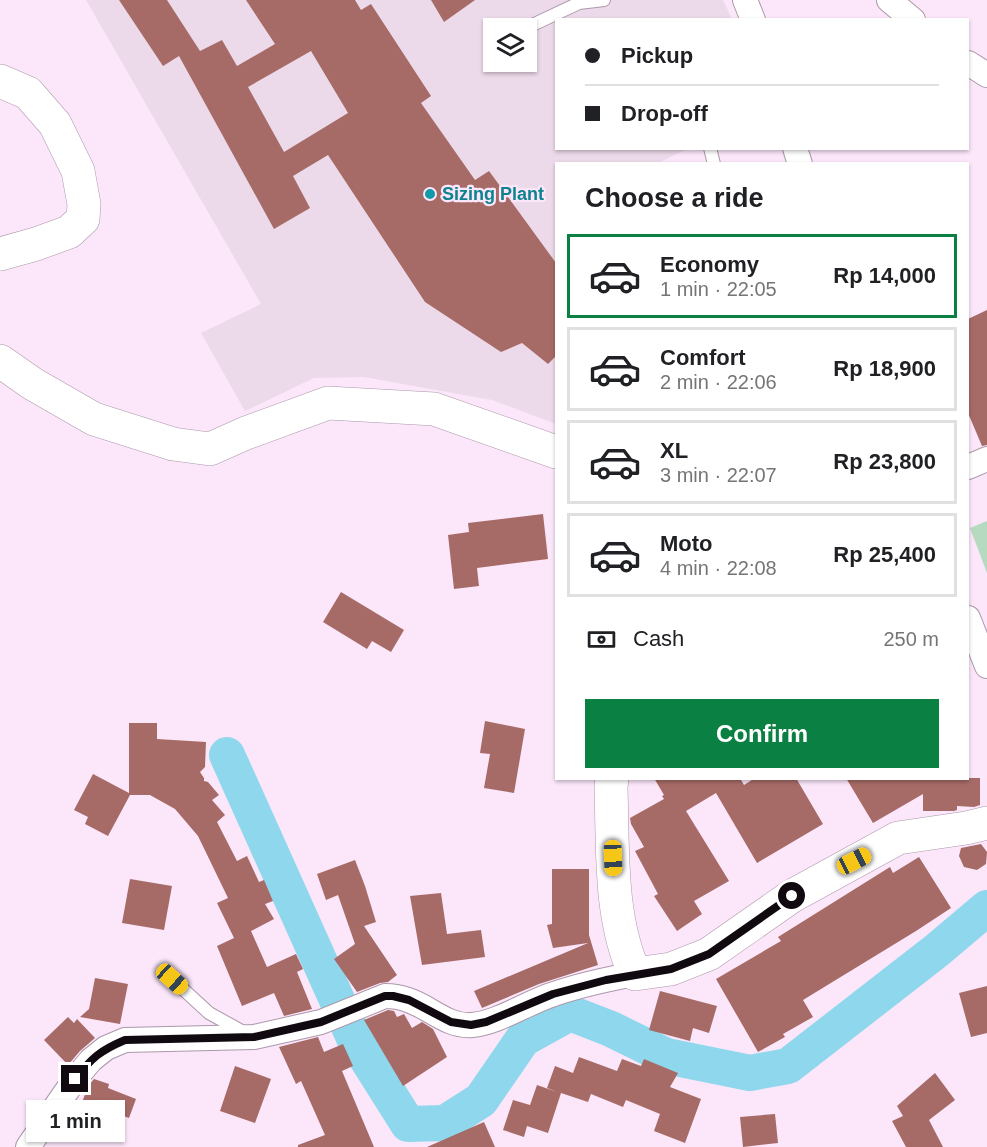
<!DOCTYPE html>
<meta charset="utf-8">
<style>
:root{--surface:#fff;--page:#f6f6f6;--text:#202124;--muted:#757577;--line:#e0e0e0;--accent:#0b8043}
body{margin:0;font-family:Arial,sans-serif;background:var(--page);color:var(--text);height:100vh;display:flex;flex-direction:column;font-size:22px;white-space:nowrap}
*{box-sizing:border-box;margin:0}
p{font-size:20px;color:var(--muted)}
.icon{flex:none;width:33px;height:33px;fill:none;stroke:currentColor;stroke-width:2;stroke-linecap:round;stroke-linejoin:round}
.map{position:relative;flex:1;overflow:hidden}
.drawer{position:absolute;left:555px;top:162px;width:414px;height:618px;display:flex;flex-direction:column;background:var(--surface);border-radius:0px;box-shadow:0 2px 4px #0004}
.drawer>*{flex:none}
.guide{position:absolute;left:555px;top:18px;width:414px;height:132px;border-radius:0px;box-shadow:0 2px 4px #0004;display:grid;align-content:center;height:132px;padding:0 30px;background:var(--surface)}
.tools{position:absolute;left:483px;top:18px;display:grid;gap:12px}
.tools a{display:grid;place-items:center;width:54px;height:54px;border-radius:0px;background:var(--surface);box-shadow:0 2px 4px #0004;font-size:30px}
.end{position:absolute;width:27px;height:27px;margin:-14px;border:8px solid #10090f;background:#fff;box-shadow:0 0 0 3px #fff}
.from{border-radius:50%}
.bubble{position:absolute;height:42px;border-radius:0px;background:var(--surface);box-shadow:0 2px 4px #0004;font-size:20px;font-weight:700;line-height:42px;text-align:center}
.car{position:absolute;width:18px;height:36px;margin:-18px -9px;border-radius:8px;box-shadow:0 0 4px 2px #0007;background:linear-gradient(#f5c518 24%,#345 0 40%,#f5c518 0 76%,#345 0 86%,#f5c518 0)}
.guide b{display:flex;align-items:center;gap:21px;height:57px;font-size:22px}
.guide b+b{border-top:2px solid var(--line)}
.guide i{width:15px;height:15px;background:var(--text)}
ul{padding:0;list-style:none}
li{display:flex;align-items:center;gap:18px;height:84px;margin:0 12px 9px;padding:0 18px;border:3px solid var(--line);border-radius:0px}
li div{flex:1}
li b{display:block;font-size:22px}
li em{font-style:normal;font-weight:700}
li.active{border-color:var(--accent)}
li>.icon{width:54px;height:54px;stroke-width:1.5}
h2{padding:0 30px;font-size:27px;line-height:72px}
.pay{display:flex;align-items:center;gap:15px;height:66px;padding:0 30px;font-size:22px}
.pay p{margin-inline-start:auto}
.primary-button{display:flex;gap:12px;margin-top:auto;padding:12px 30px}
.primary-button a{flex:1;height:69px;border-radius:0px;background:var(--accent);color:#fff;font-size:24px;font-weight:700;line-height:69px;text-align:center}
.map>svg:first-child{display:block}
.industrial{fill:#ecd9e9;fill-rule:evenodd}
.green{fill:#b6dac0}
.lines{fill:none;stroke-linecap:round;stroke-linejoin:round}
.river{stroke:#8ed7ec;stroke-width:36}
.building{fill:#a76b67;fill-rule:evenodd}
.lane-casing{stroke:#ac98aa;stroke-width:14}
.street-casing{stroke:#ac98aa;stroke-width:26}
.secondary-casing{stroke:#ac98aa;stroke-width:34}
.lane{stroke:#fff;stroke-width:12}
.street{stroke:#fff;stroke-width:24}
.secondary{stroke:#fff;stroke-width:33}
.route{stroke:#10090f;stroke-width:8}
.culture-dot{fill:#0f9aa8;stroke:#fbe6fa;stroke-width:2}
.labels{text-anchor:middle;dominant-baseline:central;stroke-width:4.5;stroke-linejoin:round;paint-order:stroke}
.culture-label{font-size:18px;font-weight:bold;fill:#0d838f;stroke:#fbe6fa;text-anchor:start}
</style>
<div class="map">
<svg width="987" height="1147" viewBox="0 0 987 1147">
<rect width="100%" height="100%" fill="#fbe6fa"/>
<path class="industrial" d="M86,0H723L731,17V20H556V148H685V150L658,163L556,164V424L492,400L364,377L314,378L245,411L201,333L261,304ZM494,28H526V62H494Z"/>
<path class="green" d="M987,521V573L970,528Z"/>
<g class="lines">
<path class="river" d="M227,755L355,1040L408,1124L445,1123L481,1100L523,1039L570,1013L611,1029L666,1056L750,1073L788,1066L936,951L987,908"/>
</g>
<g class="building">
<path d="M119,0H167L200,51L222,40L237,66L275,44L246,0H355L361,10L371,4L431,96L421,103L475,180L489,171L556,263V356L548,364L522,343L501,352L425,302L328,155L293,176L310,208L274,229L179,56L163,66ZM311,51L348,113L284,152L248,87Z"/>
<path d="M431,0H475L444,22Z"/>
<path d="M987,310V445L982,446L968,413V319Z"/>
<path d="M543,514L548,559L477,568L479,586L454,589L448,535L469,532L468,523Z"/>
<path d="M341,592L404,630L391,652L372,641L367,649L323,622Z"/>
<path d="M485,721L525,729L514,793L484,788L490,754L480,753Z"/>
<path d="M129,723H157V739L206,742L205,767L200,772L204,778V781L208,782L219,795L212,800L225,815L217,822L237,861L247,856L259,882L264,880L273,901L265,904L274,919L251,931L267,967L296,954L303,969L297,972L312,1009L284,1016L274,993L242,1006L217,946L234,938L217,903L228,898L198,836L175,809L150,795H130L108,836L85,824L88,817L74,810L93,774L129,793Z"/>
<path d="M654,778H740L744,785L755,778H796L823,824L757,863L716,793L686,811L729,881L694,901L702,914L677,931L654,896L658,894L635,851L644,847L631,824L630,818L664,799L662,796L664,795Z"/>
<path d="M846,778H980V805L974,807L957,806V810L954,811H923V794L873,823Z"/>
<path d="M981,844L987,852L986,864L977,870L964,867L959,856L961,848Z"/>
<path d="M919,857L951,908L916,931L803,1000L813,1017L783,1034L785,1037L758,1052L716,979L781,941L778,937L890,867L893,873Z"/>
<path d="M355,860L365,886L376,922L364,926L397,975L388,982L380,983L357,992L334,959L355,944L338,895L326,900L317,874Z"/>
<path d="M552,869H589V935L598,965L539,984L482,1008L474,991L588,943L553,948L547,925L552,924Z"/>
<path d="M130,879L172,886L164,930L122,923Z"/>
<path d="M441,893L447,934L481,930L485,957L422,965L410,896Z"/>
<path d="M95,978L128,984L120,1024L80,1017L89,1009Z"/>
<path d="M987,986V1033L971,1037L959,993Z"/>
<path d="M660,991L717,1006L709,1033L693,1028L690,1041L649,1030Z"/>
<path d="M388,1010L394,1011L397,1017L404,1014L412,1028L422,1022L433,1029L447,1057L403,1086L364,1020Z"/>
<path d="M68,1017L74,1023L77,1019L95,1038L80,1051L68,1065L44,1040Z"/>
<path d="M318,1037L324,1052L343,1044L353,1066L342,1071L374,1147H298V1145L325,1135L301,1081L296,1084L279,1047Z"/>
<path d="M579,1057L617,1071L622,1059L641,1066L644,1059L678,1073L670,1087L701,1099L685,1143L654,1131L660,1114L626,1100L623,1107L591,1094L588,1102L561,1093L548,1133L527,1126L524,1137L503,1130L513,1100L530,1105L537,1085L557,1092L547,1088L555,1066L573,1073Z"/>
<path d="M235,1066L271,1079L255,1123L220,1111Z"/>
<path d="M935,1073L955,1100L929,1120L943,1147H906L892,1121L903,1116L897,1106Z"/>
<path d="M94,1079L109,1084L108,1088L136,1099L129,1118L101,1108L99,1115L80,1108L88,1086Z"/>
<path d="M775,1114L778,1143L743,1147L740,1117Z"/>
<path d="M484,1122L495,1147H427Z"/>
</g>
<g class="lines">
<defs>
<g id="lane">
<path d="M526,28L579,3L604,0"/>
<path d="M710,148L714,164"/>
<path d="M172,979L209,1013L247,1034"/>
</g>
<g id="street">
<path d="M745,0L753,20"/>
<path d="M889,0L913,20"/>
<path d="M968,63L987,75"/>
<path d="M795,148L800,164"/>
<path d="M968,467L987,459"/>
<path d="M968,618L987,666"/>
<path d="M28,1147L75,1079L91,1060L106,1048L125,1040L254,1037L321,1022L385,996C393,996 400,997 408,1000C430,1007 447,1027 472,1025C498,1023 528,1002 554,994C580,985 608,979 635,974"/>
</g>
<g id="secondary">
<path d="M0,81L28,93L55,124L78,171L84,204L83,219L69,232L36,244L0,254"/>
<path d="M0,361L33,384L94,419L173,444L210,449L246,433L328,403L434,409L556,452"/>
<path d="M612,778L611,787C613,848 609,918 635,974L671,969L709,954L792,896L898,838L966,828L987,823"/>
</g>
</defs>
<use href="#lane" class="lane-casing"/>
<use href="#street" class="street-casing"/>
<use href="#secondary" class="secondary-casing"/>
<use href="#lane" class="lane"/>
<use href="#street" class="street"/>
<use href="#secondary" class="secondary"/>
</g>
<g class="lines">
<path class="route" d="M75,1079C92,1058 99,1051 125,1040L254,1037L321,1022L385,996H393L409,1000L451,1022L471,1025L486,1022L553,994L606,980L671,969L709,954L792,896"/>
</g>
<circle class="culture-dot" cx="430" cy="194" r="6"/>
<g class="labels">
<g class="culture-label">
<text x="442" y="194">Sizing Plant</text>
</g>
</g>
</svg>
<div class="tools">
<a><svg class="icon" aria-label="layers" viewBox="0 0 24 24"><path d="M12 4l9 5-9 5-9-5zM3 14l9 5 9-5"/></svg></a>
</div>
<i class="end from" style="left:792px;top:896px"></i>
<i class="end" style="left:75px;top:1079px"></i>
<div class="bubble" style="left:26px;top:1100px;width:99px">1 min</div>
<i class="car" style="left:613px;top:858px;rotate:178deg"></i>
<i class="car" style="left:854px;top:861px;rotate:63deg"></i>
<i class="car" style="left:172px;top:979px;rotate:132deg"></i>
<div class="guide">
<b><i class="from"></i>Pickup</b>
<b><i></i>Drop-off</b>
</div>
<section class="drawer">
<h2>Choose a ride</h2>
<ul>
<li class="active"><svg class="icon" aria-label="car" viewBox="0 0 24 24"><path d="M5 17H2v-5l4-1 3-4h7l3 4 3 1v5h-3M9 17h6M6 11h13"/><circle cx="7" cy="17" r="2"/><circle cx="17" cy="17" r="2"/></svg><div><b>Economy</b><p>1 min · 22:05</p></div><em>Rp 14,000</em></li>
<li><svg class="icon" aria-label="car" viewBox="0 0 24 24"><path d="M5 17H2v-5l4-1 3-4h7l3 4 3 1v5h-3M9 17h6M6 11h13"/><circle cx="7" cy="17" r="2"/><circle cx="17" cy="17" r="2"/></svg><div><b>Comfort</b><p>2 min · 22:06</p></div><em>Rp 18,900</em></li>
<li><svg class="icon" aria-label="car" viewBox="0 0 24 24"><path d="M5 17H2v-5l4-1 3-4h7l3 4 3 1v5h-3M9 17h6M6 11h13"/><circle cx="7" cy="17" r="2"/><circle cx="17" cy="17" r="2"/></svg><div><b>XL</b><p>3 min · 22:07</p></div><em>Rp 23,800</em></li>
<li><svg class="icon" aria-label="car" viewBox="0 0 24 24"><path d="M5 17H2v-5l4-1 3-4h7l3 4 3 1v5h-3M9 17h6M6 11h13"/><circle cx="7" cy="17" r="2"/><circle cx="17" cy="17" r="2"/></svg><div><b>Moto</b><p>4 min · 22:08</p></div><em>Rp 25,400</em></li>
</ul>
<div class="pay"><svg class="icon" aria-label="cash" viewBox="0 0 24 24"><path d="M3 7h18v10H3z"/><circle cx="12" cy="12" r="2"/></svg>Cash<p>250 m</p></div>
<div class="primary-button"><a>Confirm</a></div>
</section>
</div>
